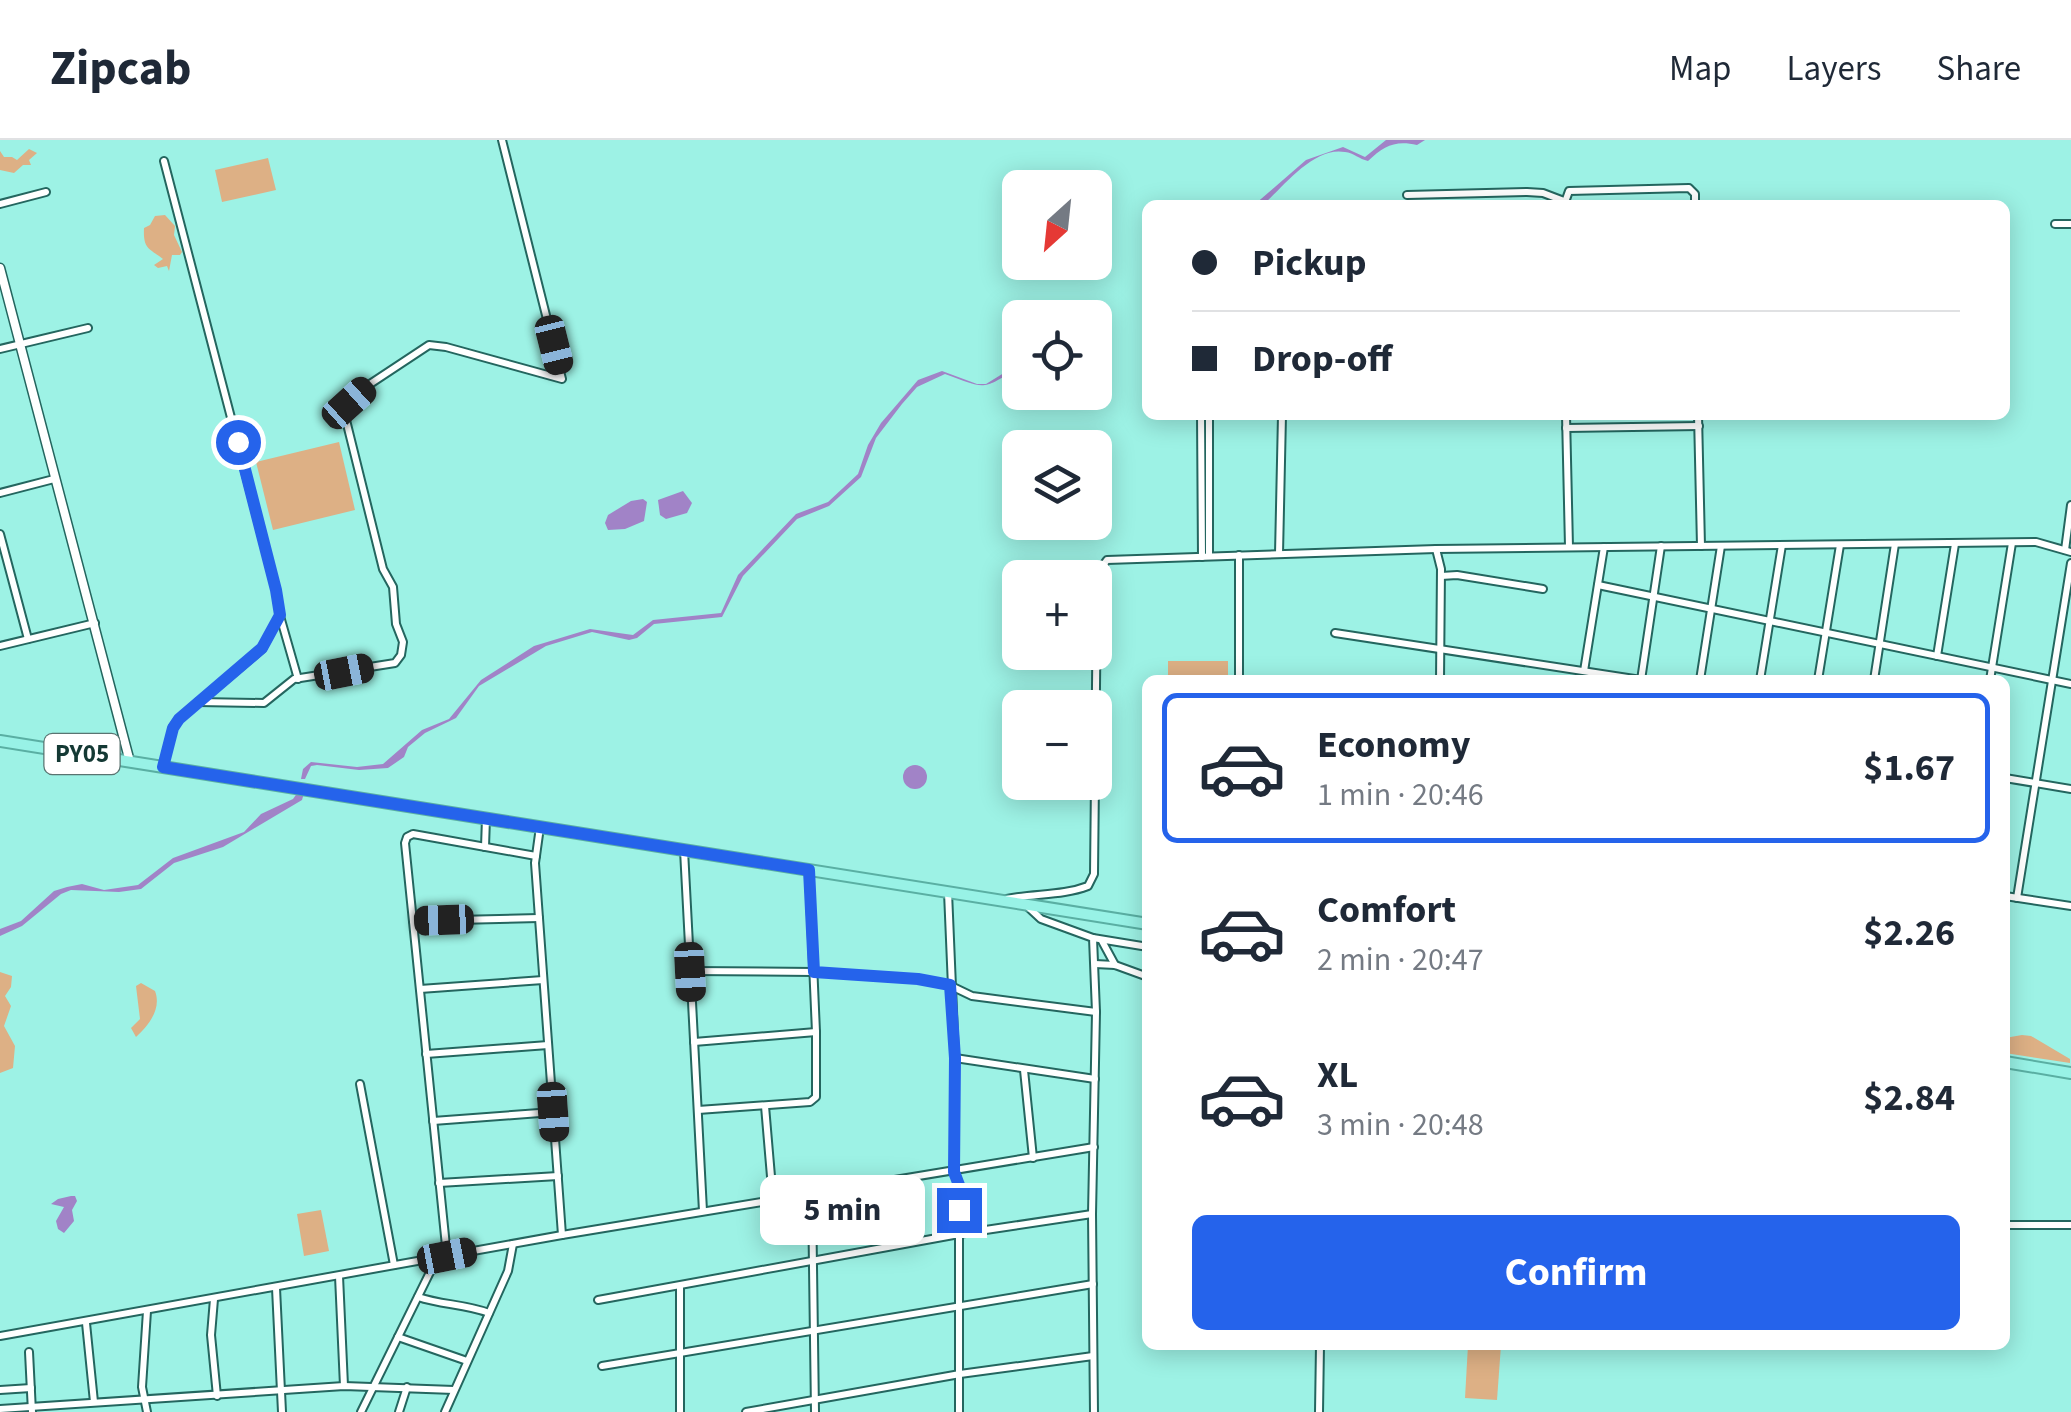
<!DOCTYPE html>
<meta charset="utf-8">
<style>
:root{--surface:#fff;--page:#f6f6f7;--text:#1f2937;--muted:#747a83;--line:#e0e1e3;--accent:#2563eb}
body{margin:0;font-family:"Source Sans 3",sans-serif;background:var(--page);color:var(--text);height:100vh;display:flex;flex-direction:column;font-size:38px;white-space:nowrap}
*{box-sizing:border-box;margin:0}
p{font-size:32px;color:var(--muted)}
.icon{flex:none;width:55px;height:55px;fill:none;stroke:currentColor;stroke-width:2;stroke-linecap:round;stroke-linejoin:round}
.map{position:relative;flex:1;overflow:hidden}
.details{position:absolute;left:1142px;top:535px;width:868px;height:675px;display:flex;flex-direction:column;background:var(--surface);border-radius:15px;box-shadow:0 5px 25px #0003}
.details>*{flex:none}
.top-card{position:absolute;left:1142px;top:60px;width:868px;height:220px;border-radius:15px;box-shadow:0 5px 25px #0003;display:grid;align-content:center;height:220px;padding:0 50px;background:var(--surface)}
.needle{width:65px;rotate:207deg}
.tools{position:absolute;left:1002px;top:30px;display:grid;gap:20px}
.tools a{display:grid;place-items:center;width:110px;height:110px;border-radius:15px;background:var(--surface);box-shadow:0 5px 25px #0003;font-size:50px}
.end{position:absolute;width:45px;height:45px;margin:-22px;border:12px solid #2563eb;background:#fff;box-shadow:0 0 0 5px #fff}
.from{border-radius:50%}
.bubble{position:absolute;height:70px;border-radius:15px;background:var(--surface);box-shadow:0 5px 25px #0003;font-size:32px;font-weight:700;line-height:70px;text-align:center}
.car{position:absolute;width:30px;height:60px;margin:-30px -15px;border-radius:12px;box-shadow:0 0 8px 2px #0007;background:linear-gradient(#222 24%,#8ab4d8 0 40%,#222 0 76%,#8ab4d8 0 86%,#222 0)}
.top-card b{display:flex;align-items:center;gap:35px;height:95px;font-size:38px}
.top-card b+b{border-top:2px solid var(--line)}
.top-card i{width:25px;height:25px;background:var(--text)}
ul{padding:18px 0 0;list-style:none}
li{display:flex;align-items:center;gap:30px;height:150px;margin:0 20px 15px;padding:0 30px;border:5px solid transparent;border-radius:15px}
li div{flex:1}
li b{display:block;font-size:38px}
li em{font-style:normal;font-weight:700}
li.current{border-color:var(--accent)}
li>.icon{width:90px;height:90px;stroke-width:1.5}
.button{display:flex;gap:20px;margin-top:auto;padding:20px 50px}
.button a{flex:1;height:115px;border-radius:15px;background:var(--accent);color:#fff;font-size:40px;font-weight:700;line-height:115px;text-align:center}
header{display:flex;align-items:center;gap:60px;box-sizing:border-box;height:140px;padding:0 50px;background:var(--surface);border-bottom:2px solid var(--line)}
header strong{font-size:48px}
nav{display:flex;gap:55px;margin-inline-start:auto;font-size:35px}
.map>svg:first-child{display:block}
.green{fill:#ddb085}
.water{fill:#a183c7}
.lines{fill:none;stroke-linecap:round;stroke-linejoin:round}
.minor-casing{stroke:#24665f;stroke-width:10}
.tertiary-casing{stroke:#24665f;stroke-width:11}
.trunk-casing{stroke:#5aafa3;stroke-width:14}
.minor{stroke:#fff;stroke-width:6}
.tertiary{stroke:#fff;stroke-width:8}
.trunk{stroke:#98f2e6;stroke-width:10}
.route{stroke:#2563eb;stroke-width:12}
.labels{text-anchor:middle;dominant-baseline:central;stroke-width:8;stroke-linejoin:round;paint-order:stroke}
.shield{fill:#fff;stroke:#5a7471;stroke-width:2.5}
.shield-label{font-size:25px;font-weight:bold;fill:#143934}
</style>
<header>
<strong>Zipcab</strong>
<nav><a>Map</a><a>Layers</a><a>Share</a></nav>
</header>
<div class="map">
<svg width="2071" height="1272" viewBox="0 0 2071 1272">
<rect width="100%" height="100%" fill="#9df2e5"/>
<g class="green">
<path d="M29,9L37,13L29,20L31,25H23L14,33L0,30V11L4,17H12L17,20Z"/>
<path d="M268,18L276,50L222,62L215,30Z"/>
<path d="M165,75L175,86L174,95L182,112L180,115H172L169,131L167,126L158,128L154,125L163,119C149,108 143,109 144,88L150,85L155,76Z"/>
<path d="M339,302L355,370L273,390L256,322Z"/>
<rect x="1168" y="521" width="60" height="19"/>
<path d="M0,832L12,836L11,847L5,856L11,866L4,886L15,906L13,928L0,933Z"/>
<path d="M141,843L155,851C162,869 148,886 136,897L131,888L140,879L136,846Z"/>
<path d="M2022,895L2031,896L2070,919V923L2005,913V898Z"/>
<path d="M321,1070L329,1111L304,1116L297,1074Z"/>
<path d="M1468,1205H1501L1497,1260L1465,1258Z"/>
</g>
<g class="water">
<path d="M1386,0H1425L1417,5C1395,0 1384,6 1368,21C1359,19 1354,13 1345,12C1314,6 1283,47 1263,65H1254L1306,20L1343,7L1365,17Z"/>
<path d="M1020,223V227C981,250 988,250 945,234L917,247L902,264L876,298L861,337L829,366L797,379L743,436L722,477L654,484L637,498L629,500L592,492L546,506L479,546L456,578L425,593L408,607L404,617L388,628L359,630L317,625L311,626L305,639H301L303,629L311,622L357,627L383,624L422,590L449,579L481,540L534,506L590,489L633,495L653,480L721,473L738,435L796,374L828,362L858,334L868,305L881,283L918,240L942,231L977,244H986Z"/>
<path d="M683,351L692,363L687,373L666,379L660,375L658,360Z"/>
<path d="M643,359L647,362L644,381L625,389L608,390L605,383L608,375L631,361Z"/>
<circle cx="915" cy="637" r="12"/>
<path d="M298,652L304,653L302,660L223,707L174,723L141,749L119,752L71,750L61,754L22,786L0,796V789L21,781L54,751L67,747L82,744L104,750L138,745L173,718L244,692L261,674L293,659Z"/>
<path d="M71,1056H75L77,1061L72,1070L74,1081L64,1093L58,1089L56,1081L64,1067L51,1064L58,1059Z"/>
</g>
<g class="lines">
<defs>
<g id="minor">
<path d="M1407,55L1527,52L1543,53L1564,61"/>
<path d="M0,64L46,52"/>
<path d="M1564,65L1569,51L1689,48L1695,54V65"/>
<path d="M2055,84H2071"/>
<path d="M0,209L88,188"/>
<path d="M1201,275L1202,417"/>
<path d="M1566,275L1569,407"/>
<path d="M1698,275L1701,406"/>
<path d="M1566,288L1699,286"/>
<path d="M0,353L54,339"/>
<path d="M0,394L28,499"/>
<path d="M1436,409L1441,429L1440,540"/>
<path d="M2065,410L2071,365"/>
<path d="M1279,414L1282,275"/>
<path d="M1209,416V275"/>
<path d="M1441,436L1457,435L1543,449"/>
<path d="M1598,445L2071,544"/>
<path d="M280,476L298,539"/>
<path d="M1335,493L1641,540L1661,406"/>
<path d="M0,506L95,483"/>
<path d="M1937,516L1955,404"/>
<path d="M1584,531L1604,407"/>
<path d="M1239,540V415"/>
<path d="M1700,540L1721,406"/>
<path d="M1760,540L1782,405"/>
<path d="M1818,540L1840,405"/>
<path d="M1874,540L1895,404"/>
<path d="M1990,540L2012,403"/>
<path d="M198,562L264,563L294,539L395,523L401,515L403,502L396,484L393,447L383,429L345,276L349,263L370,244L429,205L446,207L562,239L502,0"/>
<path d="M163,627L173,587L179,579L262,509L280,475L276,450L164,21"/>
<path d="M2005,638L2071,649"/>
<path d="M540,687L535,723L562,1095"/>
<path d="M485,707L486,678"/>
<path d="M684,710L703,1071"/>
<path d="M948,752L955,918V1032L959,1045V1272"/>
<path d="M2005,756L2071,766"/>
<path d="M2017,758L2071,423"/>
<path d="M1007,759C1035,753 1062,756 1088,746L1094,734L1097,452L1101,428L1107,420L1436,409L2036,402L2071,412"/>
<path d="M1027,766L1041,779L1093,798L1096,872L1092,1074L1094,1272"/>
<path d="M413,781L539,778"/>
<path d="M1093,798L1148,807"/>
<path d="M1102,801L1115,825"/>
<path d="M1095,824L1115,825L1148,837"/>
<path d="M690,831L814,832L918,839L949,845L972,856L1096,872"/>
<path d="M420,849L543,840"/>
<path d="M694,902L816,892"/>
<path d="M426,914L548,905"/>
<path d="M955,918L1095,939"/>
<path d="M1024,930L1033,1018"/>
<path d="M360,944L394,1125"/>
<path d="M765,966L773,1060"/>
<path d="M698,970L810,962L816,957V892L809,731"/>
<path d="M433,981L553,972"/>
<path d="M439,1043L558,1036"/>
<path d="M812,1054L815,1272"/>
<path d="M2005,1085H2071"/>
<path d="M447,1116L405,703L407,697L413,694L536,716"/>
<path d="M339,1136L344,1246"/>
<path d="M276,1148L282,1272"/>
<path d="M418,1157C442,1165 465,1164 489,1173"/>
<path d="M214,1159L211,1195L217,1256"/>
<path d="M598,1160L959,1094L1092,1074"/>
<path d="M147,1171L142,1247L147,1272"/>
<path d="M86,1183L94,1262"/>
<path d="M0,1196L562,1095L1094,1007"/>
<path d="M398,1197L467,1221"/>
<path d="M29,1212L32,1272"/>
<path d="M602,1226L1093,1144"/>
<path d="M0,1250L31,1248"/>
<path d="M0,1269L344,1246L454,1250"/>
<path d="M361,1272L437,1118"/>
<path d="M399,1272L407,1247"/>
<path d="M445,1272L508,1131L513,1104"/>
<path d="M680,1272V1146"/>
<path d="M746,1272L960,1234L1093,1216"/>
<path d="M1319,1272L1320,1205"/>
</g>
<path id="tertiary" d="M0,128L130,622"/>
<g id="trunk">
<path d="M0,601L1148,784"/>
<path d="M2005,922L2071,933"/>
</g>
</defs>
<use href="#minor" class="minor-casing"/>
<use href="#tertiary" class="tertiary-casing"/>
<use href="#trunk" class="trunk-casing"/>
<use href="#minor" class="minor"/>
<use href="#tertiary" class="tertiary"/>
<use href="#trunk" class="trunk"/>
</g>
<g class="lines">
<path class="route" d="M238,302L276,450L280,475L262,508L179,579L173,588L163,627L809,730L814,832L918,839L950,845L955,918L954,1032L959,1045V1070"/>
</g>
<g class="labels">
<rect class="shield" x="44.5" y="594" width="75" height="40" rx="8"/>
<g class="shield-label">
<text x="82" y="614">PY05</text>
</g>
</g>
</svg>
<div class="tools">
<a><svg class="needle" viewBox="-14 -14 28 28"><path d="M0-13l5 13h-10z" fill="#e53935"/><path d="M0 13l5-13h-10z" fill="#747a83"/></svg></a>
<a><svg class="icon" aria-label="locate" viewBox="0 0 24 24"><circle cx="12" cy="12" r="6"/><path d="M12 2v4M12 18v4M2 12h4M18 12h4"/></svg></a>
<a><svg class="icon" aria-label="layers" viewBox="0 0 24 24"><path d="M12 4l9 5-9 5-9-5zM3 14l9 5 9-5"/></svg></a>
<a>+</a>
<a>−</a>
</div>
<i class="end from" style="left:238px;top:302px"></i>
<i class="end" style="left:959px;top:1070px"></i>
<div class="bubble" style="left:760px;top:1035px;width:165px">5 min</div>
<i class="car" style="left:554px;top:205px;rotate:166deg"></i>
<i class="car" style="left:349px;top:263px;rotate:48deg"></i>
<i class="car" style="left:344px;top:532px;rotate:79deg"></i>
<i class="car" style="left:444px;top:780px;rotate:268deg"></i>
<i class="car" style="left:690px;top:832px;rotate:177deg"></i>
<i class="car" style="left:553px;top:972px;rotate:176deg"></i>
<i class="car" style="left:447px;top:1116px;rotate:79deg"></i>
<div class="top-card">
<b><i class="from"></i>Pickup</b>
<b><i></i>Drop-off</b>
</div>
<section class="details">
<ul>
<li class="current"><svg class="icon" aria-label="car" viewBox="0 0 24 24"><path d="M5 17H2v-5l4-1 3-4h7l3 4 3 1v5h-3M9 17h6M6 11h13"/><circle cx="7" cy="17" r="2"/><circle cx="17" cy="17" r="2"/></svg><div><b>Economy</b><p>1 min · 20:46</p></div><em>$1.67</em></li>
<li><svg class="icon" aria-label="car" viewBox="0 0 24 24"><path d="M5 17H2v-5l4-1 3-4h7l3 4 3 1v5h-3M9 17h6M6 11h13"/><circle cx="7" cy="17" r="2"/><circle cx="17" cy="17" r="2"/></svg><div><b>Comfort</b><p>2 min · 20:47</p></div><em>$2.26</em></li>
<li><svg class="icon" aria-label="car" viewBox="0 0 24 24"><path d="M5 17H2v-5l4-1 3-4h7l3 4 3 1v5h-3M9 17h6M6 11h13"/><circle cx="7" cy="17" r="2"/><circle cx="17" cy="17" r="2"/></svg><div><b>XL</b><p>3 min · 20:48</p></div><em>$2.84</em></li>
</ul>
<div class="button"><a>Confirm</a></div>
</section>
</div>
